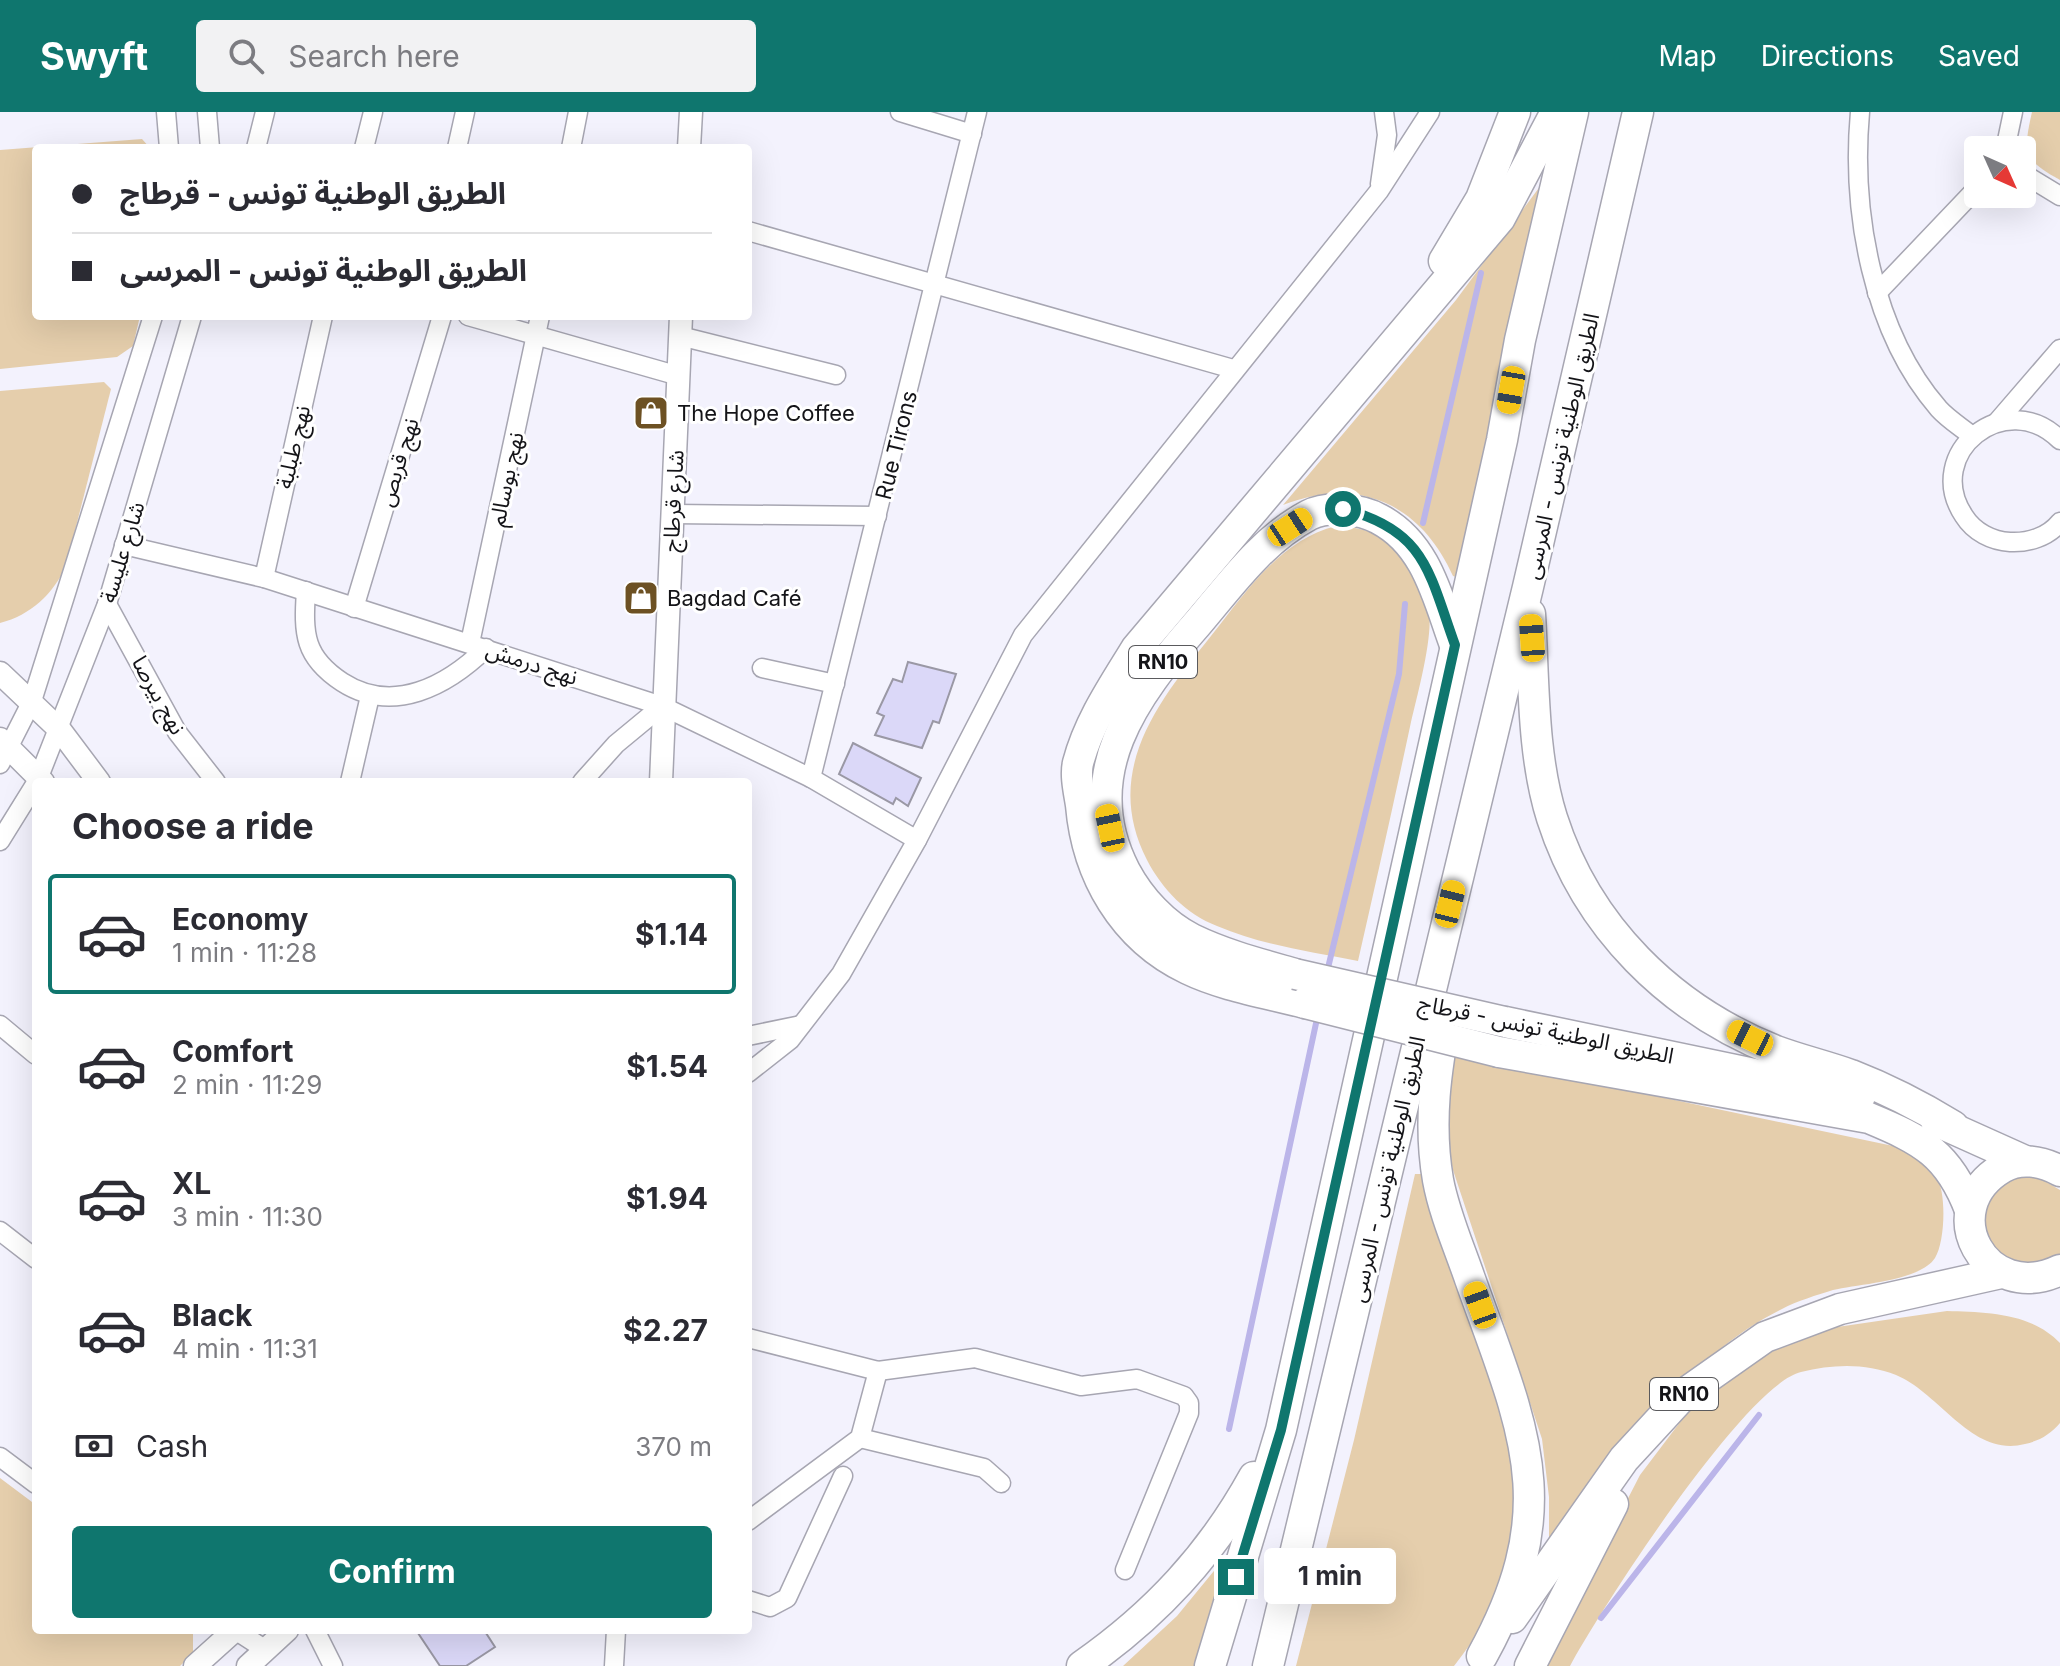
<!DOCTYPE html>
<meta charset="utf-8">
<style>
:root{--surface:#fff;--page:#f2f2f3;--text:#2b2b33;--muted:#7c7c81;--line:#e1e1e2;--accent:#0f766e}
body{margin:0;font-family:Inter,"Noto Sans Arabic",sans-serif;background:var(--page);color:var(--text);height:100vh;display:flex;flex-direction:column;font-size:30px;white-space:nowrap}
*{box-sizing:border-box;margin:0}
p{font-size:26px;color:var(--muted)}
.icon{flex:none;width:44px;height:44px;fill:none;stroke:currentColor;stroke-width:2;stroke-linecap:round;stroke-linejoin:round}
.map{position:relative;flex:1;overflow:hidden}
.panel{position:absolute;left:32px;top:666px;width:720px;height:856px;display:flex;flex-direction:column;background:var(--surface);border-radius:8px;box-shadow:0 8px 32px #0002}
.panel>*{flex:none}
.banner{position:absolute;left:32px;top:32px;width:720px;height:176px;border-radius:8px;box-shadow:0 8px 32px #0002;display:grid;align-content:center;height:176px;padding:0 40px;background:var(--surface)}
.needle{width:52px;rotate:135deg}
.fabs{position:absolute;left:1964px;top:24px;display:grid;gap:16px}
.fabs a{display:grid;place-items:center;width:72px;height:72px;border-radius:8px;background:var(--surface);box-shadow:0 8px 32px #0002;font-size:40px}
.end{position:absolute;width:36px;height:36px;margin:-18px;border:10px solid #0f766e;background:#fff;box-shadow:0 0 0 4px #fff}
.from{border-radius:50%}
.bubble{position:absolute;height:56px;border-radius:8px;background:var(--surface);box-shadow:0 8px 32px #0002;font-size:26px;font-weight:700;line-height:56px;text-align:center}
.car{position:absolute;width:24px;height:48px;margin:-24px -12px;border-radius:10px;box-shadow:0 0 6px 2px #0007;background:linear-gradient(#f5c518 24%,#345 0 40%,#f5c518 0 76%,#345 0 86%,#f5c518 0)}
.banner b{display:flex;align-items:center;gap:28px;height:76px;font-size:30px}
.banner b+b{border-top:2px solid var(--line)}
.banner i{width:20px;height:20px;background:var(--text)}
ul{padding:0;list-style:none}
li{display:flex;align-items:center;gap:24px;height:120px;margin:0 16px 12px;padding:0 24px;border:4px solid transparent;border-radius:8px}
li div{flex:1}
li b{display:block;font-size:30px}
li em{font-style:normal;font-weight:700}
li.selected{border-color:var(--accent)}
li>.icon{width:72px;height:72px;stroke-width:1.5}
h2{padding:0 40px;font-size:36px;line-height:96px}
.pay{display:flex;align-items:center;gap:20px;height:88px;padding:0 40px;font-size:30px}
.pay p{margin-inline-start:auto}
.primary-button{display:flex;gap:16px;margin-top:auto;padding:16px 40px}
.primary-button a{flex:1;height:92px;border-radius:8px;background:var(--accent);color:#fff;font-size:32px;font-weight:700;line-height:92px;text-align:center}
header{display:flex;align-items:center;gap:48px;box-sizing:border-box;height:112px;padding:0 40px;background:var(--accent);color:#fff}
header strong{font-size:38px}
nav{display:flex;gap:44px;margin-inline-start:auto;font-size:28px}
.search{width:560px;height:72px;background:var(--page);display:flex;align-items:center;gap:20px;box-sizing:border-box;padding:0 28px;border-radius:8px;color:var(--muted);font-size:30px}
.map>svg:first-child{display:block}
.green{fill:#e5ceac}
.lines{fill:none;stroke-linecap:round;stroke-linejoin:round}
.stream{stroke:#bbb5e9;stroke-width:6}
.building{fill:#dbd8f8;stroke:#9a98a5;stroke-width:2}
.minor-casing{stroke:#a7a6b2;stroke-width:21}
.tertiary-casing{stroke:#a7a6b2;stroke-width:25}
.trunk-casing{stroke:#a7a6b2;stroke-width:33}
.minor{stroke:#fff;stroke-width:18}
.tertiary{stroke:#fff;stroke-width:22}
.trunk{stroke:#fff;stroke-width:30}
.trunk-bridge-casing{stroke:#a7a6b2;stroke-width:33;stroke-linecap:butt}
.trunk-bridge{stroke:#fff;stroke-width:30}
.route{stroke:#0f766e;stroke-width:10}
.labels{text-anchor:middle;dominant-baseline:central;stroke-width:6;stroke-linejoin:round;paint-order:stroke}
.shield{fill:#fff;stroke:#5a5a5d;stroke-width:2}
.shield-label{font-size:20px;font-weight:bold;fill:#141418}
.poi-label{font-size:22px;fill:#141418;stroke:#fff;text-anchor:start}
.street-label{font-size:22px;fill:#141418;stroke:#fff}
</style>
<header>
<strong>Swyft</strong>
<div class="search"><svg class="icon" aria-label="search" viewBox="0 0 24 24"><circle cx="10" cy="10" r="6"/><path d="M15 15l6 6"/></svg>Search here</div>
<nav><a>Map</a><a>Directions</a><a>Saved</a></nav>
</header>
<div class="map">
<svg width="2060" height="1554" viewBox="0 0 2060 1554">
<rect width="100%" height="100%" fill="#f3f2fd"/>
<g class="green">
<path d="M2032,0H2060V68C2023,48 2023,40 2032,0Z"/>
<path d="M142,27L150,36H36V204H140L133,234L117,245L0,257V38Z"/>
<path d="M1541,73L1459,466L1453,464C1420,391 1358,364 1283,393L1456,188Z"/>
<path d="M104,270L111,277L66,454C53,482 31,503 0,511V279Z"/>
<path d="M1336,414C1390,415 1419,450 1429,501C1433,525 1417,585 1411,610C1394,690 1376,770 1358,849C1311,840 1262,833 1217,814C1186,802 1162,777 1147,748C1102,660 1157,591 1211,524C1245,481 1280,428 1336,414Z"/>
<path d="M1452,941L1898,1035C1911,1042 1927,1051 1936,1064C1947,1080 1945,1130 1935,1146C1920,1169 1859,1172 1833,1178C1817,1183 1797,1189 1782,1197C1680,1247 1617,1353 1549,1439V1385L1542,1327L1453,1058L1447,1029Z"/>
<path d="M1415,1062H1421C1451,1158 1502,1267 1514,1366C1518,1397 1512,1434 1504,1464C1495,1497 1475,1527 1454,1554H1296L1354,1328Z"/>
<path d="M2024,1064L2038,1065L2060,1078V1142L2038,1155L2007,1151C2001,1144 1988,1135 1985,1127C1975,1097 1996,1071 2024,1064Z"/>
<path d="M1947,1199C1986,1200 2032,1201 2060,1231V1311C2051,1322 2039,1329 2025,1332C1972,1346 1940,1281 1896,1263C1866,1251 1833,1252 1801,1260C1745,1273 1600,1498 1570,1554H1542L1640,1363L1690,1297L1764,1240L1837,1215Z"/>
<path d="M0,1366L36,1393V1518H193V1541L180,1554H0Z"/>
<path d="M1227,1443L1228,1455L1198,1554H1123L1177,1504Z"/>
</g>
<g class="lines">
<g class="stream">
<path d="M1423,411L1481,161"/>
<path d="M1327,860L1399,562L1405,492"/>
<path d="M1229,1317L1318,902"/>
<path d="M1601,1506L1759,1303"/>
</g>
</g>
<g class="building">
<path d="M908,550L956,562L939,611L933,609L922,636L875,623L884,604L877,601L893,567L902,570Z"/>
<path d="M853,631L921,666L908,694L896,686L893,692L839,662Z"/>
<path d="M416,1518H484L495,1535L466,1554H440Z"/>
</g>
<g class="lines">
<defs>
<g id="minor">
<path d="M166,0L169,36"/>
<path d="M207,0L210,36"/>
<path d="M900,0L972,22"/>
<path d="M1860,0C1851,99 1872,220 1939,297C1948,307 1961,315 1972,324"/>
<path d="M256,36L265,0"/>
<path d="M364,36L373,0"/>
<path d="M457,36L465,0"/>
<path d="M571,36L578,0"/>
<path d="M2005,38L2013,0"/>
<path d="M2022,61L2060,84"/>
<path d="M1380,72L1387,23L1384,0"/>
<path d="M748,119L1233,257"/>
<path d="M1877,181L1978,75"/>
<path d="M468,204L679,264"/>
<path d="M680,224L836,263"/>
<path d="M1997,310L2060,237"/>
<path d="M2060,328C2006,274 1922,341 1964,404C1974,420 1992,429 2010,430C2028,431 2048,425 2060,410"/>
<path d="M673,402L877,404"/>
<path d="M124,433L264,466L662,594L811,666L917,728"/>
<path d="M264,466L323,204"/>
<path d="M306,479C303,522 304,545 342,570C393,603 447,574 486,536"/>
<path d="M107,492L177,620L216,670"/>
<path d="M354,496L442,204"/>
<path d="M470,531L540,204"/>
<path d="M762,556L835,572"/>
<path d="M0,652L32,589L153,204"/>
<path d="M811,666L977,0"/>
<path d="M37,670L107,492L192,204"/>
<path d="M350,670L370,584"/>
<path d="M582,670L616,632L662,594"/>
<path d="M0,729L36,671"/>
<path d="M0,913L36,943"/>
<path d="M748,924L801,913"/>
<path d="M748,961L790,928L841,862L917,728L1023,523L1379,79L1430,0"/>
<path d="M0,1119L36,1147"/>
<path d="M748,1226L878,1259L975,1246L1081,1274L1137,1267L1184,1284L1189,1291V1301L1125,1458"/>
<path d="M860,1326L984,1356L1001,1371"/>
<path d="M0,1345L36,1372"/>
<path d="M748,1409L860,1326L878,1259"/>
<path d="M748,1488L770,1495L787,1486L843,1364"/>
<path d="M235,1518L266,1538"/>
<path d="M315,1518L333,1554"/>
<path d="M614,1554L616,1518"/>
</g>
<g id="tertiary">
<path d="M689,36L691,0"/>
<path d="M0,561L60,618L99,670"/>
<path d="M0,627L43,670"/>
<path d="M661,670L681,204"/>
<path d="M195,1554L235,1518"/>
<path d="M248,1554L287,1518"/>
</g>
<g id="trunk">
<path d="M1444,149L1481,87L1515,0"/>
<path d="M1530,502C1534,568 1532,643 1552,706C1587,815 1670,897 1776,939C1800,948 1826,954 1851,963C1887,977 1920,994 1953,1014"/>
<path d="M1295,862C1260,852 1225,843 1192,827C1164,813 1140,787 1125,759C1075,663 1134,584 1197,512C1231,472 1262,428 1309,403C1328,393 1361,397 1379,407C1427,432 1438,487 1455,533"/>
<path d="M1305,891C1267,881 1223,874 1188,857C1123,826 1087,763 1081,693C1079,680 1075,663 1078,651C1089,609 1114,573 1136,537L1500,106L1556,0"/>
<path d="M1447,899C1436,957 1428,1010 1438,1068C1444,1101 1459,1135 1470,1167C1523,1316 1565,1394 1482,1544"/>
<path d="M1505,910L1860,984"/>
<path d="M1499,940L1869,1006C1922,1028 1949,1042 1970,1098"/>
<path d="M1936,1009L2025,1049"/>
<path d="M2060,1059C2042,1049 2020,1045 2002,1056C1933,1097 1985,1194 2060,1158"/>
<path d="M1512,1506L1624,1347L1684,1282L1765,1225L1840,1197L2001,1161"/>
<path d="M1082,1554C1155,1503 1211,1443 1254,1365"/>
<path d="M1210,1554L1281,1318L1502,328L1520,228L1573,0"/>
<path d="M1268,1554L1528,475L1638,0"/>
<path d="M1530,1554L1613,1392"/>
</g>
</defs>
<use href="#minor" class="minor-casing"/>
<use href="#tertiary" class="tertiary-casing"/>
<use href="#trunk" class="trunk-casing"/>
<use href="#minor" class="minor"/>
<use href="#tertiary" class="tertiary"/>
<use href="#trunk" class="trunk"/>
<defs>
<g id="trunk-bridge">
<path d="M1295,862L1505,910"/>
<path d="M1305,891L1499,940"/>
</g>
</defs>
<use href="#trunk-bridge" class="trunk-bridge-casing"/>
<use href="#trunk-bridge" class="trunk-bridge"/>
</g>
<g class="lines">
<path class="route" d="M1236,1465L1281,1318L1455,533C1429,461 1426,418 1343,397"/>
</g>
<defs>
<symbol id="shop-square" viewBox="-11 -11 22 22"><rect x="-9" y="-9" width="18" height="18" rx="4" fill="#6d5123" stroke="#fff"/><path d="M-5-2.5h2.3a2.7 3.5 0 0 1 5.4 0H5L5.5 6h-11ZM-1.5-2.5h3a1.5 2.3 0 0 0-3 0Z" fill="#fff"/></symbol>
</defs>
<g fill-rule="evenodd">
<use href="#shop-square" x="631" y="281" width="40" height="40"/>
<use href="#shop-square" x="621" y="466" width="40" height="40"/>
</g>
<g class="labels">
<g class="shield">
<rect x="1129" y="534" width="68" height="32" rx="6"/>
<rect x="1650" y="1266" width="68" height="32" rx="6"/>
</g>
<g class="shield-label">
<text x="1163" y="550">RN10</text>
<text x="1684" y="1282">RN10</text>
</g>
<g class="poi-label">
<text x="677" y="301">The Hope Coffee</text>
<text x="667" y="486">Bagdad Café</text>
</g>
<g class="street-label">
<text transform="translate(896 333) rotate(-76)">Rue Tirons</text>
<text transform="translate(1561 334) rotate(-77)">الطريق الوطنية تونس - المرسى</text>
<text transform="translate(293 335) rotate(-77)">نهج طبلبة</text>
<text transform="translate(398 350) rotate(-73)">نهج قربص</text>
<text transform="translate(506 367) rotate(-78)">نهج بوسالم</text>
<text transform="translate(673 389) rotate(-87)">شارع قرطاج</text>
<text transform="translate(122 440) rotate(-73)">شارع عليسة</text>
<text transform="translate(532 551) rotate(18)">نهج درمش</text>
<text transform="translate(159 583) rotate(61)">نهج بيرصا</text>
<text transform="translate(1546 917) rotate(12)">الطريق الوطنية تونس - قرطاج</text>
<text transform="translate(1387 1057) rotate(-77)">الطريق الوطنية تونس - المرسى</text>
</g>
</g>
</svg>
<div class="fabs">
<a><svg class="needle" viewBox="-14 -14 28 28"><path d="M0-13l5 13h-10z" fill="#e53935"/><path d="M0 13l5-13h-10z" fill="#7c7c81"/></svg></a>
</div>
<i class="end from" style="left:1343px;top:397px"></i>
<i class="end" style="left:1236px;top:1465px"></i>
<div class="bubble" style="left:1264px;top:1436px;width:132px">1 min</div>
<i class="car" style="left:1511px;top:278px;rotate:190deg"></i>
<i class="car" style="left:1290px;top:415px;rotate:57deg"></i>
<i class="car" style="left:1532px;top:526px;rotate:356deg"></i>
<i class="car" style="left:1110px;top:716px;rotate:348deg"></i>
<i class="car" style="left:1450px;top:792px;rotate:14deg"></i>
<i class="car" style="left:1750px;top:926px;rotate:296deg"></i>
<i class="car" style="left:1480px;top:1193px;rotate:340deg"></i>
<div class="banner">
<b><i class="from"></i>الطريق الوطنية تونس - قرطاج</b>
<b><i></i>الطريق الوطنية تونس - المرسى</b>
</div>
<section class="panel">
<h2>Choose a ride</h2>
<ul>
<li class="selected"><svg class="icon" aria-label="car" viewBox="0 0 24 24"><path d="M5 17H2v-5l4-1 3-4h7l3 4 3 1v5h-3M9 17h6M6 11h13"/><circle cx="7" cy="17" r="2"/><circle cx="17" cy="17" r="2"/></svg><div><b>Economy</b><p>1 min · 11:28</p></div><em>$1.14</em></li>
<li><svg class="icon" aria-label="car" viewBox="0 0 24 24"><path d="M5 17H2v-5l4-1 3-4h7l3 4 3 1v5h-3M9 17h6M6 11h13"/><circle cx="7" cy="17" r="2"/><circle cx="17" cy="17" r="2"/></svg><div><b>Comfort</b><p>2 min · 11:29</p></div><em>$1.54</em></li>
<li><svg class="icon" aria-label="car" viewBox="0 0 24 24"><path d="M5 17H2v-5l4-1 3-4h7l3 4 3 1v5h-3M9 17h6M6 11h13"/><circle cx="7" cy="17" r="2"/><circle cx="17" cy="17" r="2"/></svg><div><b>XL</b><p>3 min · 11:30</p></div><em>$1.94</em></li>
<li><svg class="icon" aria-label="car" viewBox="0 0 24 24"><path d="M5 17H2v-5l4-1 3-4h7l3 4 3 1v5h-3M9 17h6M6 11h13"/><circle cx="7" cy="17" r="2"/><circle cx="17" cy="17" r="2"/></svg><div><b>Black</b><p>4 min · 11:31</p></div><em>$2.27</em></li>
</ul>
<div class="pay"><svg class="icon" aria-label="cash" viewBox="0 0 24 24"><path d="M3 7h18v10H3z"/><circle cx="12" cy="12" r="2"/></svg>Cash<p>370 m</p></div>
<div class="primary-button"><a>Confirm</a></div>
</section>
</div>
